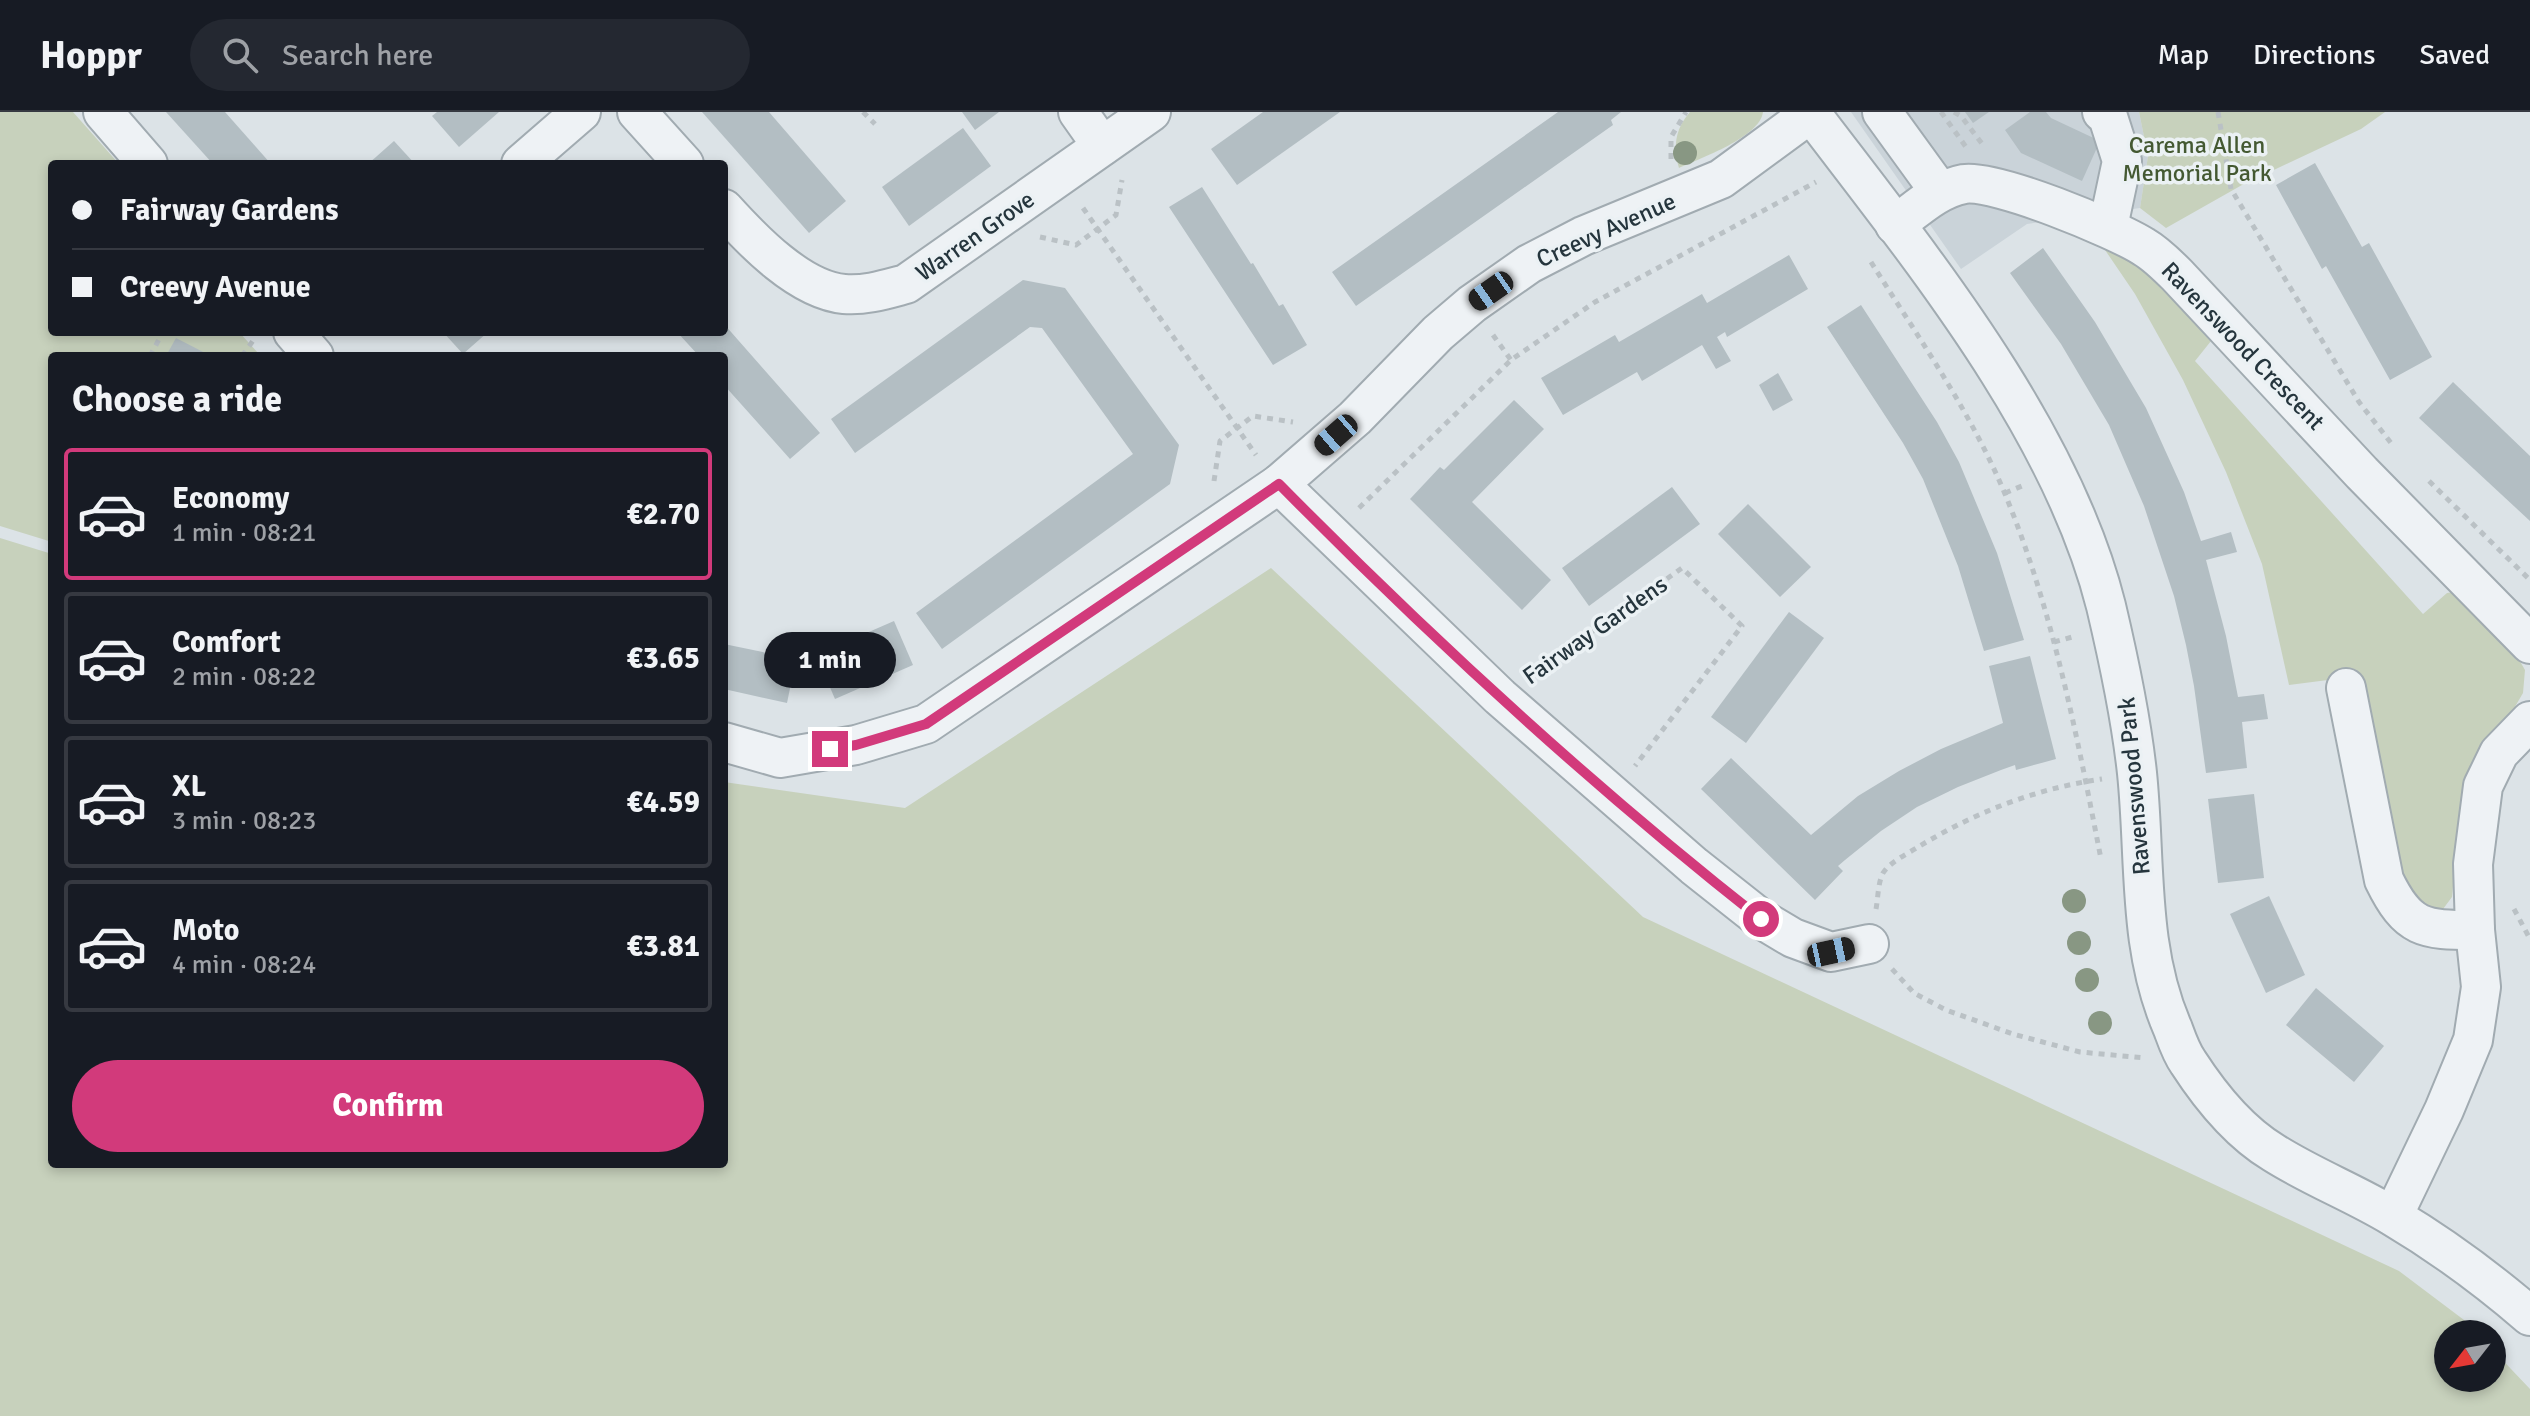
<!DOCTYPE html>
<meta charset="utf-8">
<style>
:root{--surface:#171b24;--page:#242831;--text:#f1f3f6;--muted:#9ea1a6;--line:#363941;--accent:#d23a7b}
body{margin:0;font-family:Signika,sans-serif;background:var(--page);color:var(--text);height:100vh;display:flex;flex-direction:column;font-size:30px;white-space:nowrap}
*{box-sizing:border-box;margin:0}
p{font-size:26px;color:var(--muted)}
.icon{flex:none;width:44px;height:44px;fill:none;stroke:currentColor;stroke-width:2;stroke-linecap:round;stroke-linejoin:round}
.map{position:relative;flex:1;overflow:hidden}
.details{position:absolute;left:48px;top:240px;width:680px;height:816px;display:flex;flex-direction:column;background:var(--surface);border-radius:8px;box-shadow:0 4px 12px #0003}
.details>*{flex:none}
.hud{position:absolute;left:48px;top:48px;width:680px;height:176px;border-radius:8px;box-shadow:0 4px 12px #0003;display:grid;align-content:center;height:176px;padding:0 24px;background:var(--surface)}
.needle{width:52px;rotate:239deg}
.buttons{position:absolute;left:2434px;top:1208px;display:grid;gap:16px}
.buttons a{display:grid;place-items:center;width:72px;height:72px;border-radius:50%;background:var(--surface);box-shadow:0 4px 12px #0003;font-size:40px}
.end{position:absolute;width:36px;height:36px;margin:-18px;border:10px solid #d23a7b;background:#fff;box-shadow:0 0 0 4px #fff}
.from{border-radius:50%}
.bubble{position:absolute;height:56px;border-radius:28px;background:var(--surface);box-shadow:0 4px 12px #0003;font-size:26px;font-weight:800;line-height:56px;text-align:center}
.car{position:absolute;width:24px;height:48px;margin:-24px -12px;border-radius:10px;box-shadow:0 0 6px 2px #0007;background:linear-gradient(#222 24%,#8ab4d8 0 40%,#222 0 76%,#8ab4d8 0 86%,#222 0)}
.hud b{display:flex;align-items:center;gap:28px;height:76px;font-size:30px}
.hud b+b{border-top:2px solid var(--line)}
.hud i{width:20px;height:20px;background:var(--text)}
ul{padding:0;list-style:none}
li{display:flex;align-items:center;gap:24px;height:132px;margin:0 16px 12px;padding:0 8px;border:4px solid var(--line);border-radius:8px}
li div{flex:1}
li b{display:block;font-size:30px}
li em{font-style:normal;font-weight:800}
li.current{border-color:var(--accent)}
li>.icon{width:72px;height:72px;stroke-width:1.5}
h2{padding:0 24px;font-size:36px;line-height:96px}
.cta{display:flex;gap:16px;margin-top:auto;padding:16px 24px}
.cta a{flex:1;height:92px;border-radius:48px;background:var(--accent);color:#fff;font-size:32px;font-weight:800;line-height:92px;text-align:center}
header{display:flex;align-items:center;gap:48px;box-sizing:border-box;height:112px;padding:0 40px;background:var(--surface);border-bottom:2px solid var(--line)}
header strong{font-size:38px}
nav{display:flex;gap:44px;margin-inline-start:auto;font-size:28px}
.search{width:560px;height:72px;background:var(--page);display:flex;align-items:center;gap:20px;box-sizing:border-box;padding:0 28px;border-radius:44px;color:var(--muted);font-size:30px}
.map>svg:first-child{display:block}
.built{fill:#cad3d9}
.green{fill:#c7d1bc}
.building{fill:#b3bec3}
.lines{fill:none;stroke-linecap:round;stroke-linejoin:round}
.minor-casing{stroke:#a1abb1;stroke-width:42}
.path{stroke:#bac1c5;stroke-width:5;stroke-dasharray:6 6;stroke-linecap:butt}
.minor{stroke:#eef2f5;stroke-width:38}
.tree{fill:#889783}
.route{stroke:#d23a7b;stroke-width:10}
.labels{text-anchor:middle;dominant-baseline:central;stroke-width:7;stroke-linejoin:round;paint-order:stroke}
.park-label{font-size:24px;fill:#445932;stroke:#ebf1f4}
.street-label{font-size:24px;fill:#25353d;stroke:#ebf1f4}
</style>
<header>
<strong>Hoppr</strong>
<div class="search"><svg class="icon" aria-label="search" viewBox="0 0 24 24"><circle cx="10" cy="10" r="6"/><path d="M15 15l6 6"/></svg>Search here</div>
<nav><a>Map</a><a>Directions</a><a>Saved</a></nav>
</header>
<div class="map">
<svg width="2530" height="1304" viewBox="0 0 2530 1304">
<rect width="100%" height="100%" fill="#dce3e7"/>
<path class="built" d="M1851,0H2139L2148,44L2140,96L2027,112L1961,157Z"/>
<g class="green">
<path d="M0,0H73L119,52H52V220H239L258,241L271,244H52V430L0,414Z"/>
<path d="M1690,0H1763C1760,25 1701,46 1679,56C1673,35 1675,17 1690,0Z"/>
<path d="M2139,0H2385L2361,17L2242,73L2166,116L2140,96L2148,44Z"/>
<path d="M2103,135C2141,146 2185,189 2213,217L2211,229L2195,249L2423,502L2447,481L2454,480L2514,539L2525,558L2523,581L2509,605L2458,721L2452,785L2443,797L2432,802L2409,794L2359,564L2289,573L2262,452L2226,360L2183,268L2135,182Z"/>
<path d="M0,426L52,442V1052H724V670L905,696L1271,456L1643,805L2399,1159L2468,1211L2478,1222H2448V1266H2492V1237L2530,1277V1304H0Z"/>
</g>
<g class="building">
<path d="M166,0H225L271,52H213Z"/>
<path d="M437,0H499L459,35L432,4Z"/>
<path d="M702,0H769L846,89L809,121Z"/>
<path d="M962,0H999L975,18Z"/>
<path d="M1263,0H1340L1237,73L1211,37Z"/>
<path d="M1558,0H1621L1611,8L1613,13L1356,194L1332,160Z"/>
<path d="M1965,0H1989L1973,11Z"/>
<path d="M2030,0H2046L2051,6L2100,29L2082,69L2021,41L2005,18Z"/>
<path d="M963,16L991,54L909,114L882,75Z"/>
<path d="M394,29L415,52H368Z"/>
<path d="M2315,51L2362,135L2369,131L2432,245L2390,268L2326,154L2322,157L2276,73Z"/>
<path d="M1202,75L1251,152L1253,151L1279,194L1283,192L1307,233L1273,253L1169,95Z"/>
<path d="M2043,136L2095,210L2146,296L2184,380L2201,429L2231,420L2237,440L2206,448L2226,524L2238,585L2264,582L2268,607L2242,610L2247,656L2206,661L2194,574L2186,533L2174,484L2144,394L2109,313L2061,232L2010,161Z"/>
<path d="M1789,143L1808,177L1727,225L1725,220L1717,225L1731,249L1716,257L1702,233L1642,269L1637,260L1563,303L1541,266L1615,223L1619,230L1702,182L1707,191Z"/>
<path d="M1023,168L1065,176L1179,333L1170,372L942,537L916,501L1133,342L1042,216L1030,215L855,341L831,307Z"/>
<path d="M1861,193L1937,310L1959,350L1997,441L2024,528L1984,539L1958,454L1923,367L1903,331L1827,215Z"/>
<path d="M724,212L820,321L790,347L724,273V244H699L677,220H724Z"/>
<path d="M443,220H488L463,242Z"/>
<path d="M176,226L211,244H166Z"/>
<path d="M1778,261L1793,288L1773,299L1759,273Z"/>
<path d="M2453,270L2530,344V409L2419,306Z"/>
<path d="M1514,288L1544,317L1472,390L1551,468L1522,498L1410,387L1440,355L1444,358Z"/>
<path d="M1672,375L1700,412L1589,494L1562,456Z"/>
<path d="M1748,392L1811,455L1780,485L1718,422Z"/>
<path d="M1789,500L1824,526L1746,631L1711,605Z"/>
<path d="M894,509L913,553L835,587L816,543Z"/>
<path d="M724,532L796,547L787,591L724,577Z"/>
<path d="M2030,544L2056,647L2016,658L2015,653L2001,658L1958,675L1917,695L1881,719L1845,748L1838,754L1843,759L1815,788L1701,677L1731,646L1811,723L1858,684L1899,659L1941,637L2003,611L1989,554Z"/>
<path d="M2254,682L2264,766L2218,771L2208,687Z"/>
<path d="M2269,784L2305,863L2266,881L2230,802Z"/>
<path d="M2316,876L2384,934L2354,970L2286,913Z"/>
</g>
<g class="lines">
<defs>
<g id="minor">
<path d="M103,0L148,52"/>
<path d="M637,0L684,52"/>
<path d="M1078,0L1102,34"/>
<path d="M1810,0C1920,145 2061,315 2106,494C2119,549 2131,605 2137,661C2146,748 2137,835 2173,917C2177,928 2181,940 2188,950C2210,984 2239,1020 2274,1041C2312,1065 2354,1081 2392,1104C2441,1133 2487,1167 2530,1204"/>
<path d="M1882,0L1940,80"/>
<path d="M2102,0L2108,5L2122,49L2108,115"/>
<path d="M521,52L581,0"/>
<path d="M724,97C753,129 800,178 844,182C865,184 887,177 906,172L1151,0"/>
<path d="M1895,113C1917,97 1937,77 1964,72C1995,67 2116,117 2144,135C2156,142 2167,153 2177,163L2362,361L2530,532"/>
<path d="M293,220L314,244"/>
<path d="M1279,372L1500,585L1694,754L1761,807L1793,826L1831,840L1869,832"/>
<path d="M2346,576L2384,768C2408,817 2423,818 2475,818"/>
<path d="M724,630L780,646L856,633L926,612L1279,372L1355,306L1438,221L1472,192L1529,152L1583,124L1721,67L1811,1"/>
<path d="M2393,1104L2444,998L2473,928L2481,875L2475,818L2473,752L2483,674L2499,641L2530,609"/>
</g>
</defs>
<use href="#minor" class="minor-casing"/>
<g class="path">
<path d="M863,0L875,12"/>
<path d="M1941,0L1966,35"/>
<path d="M1954,0L1961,4L1983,33"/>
<path d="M2218,0L2231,77L2359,290L2391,331"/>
<path d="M1671,47V25L1686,0"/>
<path d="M1083,96L1256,343"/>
<path d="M1040,125L1076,133L1116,103L1122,68"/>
<path d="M1871,150C1918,225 1971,300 2005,382C2053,498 2077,624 2101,747"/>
<path d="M1493,223L1511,248"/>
<path d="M150,244L163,220"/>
<path d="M242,244L255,226"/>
<path d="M1214,369L1220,329L1253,304L1293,310"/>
<path d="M2429,369L2530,468"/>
<path d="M2005,381L2022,374"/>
<path d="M1359,396L1511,248L1595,190L1816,70"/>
<path d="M2054,530L2076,524"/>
<path d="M1530,564L1682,456L1742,514L1635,654"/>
<path d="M1876,797C1878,787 1878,770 1883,761C1890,750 1907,742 1918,735C1976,700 2034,677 2102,667"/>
<path d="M2514,797L2530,827"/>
<path d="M1892,857L1914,881L1946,898L2013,922L2080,940L2145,946"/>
</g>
<use href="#minor" class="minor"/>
</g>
<g class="tree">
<circle cx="1685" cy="41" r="12"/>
<circle cx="2074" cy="789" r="12"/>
<circle cx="2079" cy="831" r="12"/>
<circle cx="2087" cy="868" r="12"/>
<circle cx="2100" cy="911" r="12"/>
</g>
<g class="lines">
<path class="route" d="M830,637L856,633L926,612L1279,372C1431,526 1592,674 1761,807"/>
</g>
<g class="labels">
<g class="park-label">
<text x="2197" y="33">Carema Allen<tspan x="2197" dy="28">Memorial Park</tspan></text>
</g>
<g class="street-label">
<text transform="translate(1606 118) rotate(-24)">Creevy Avenue</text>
<text transform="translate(975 124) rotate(-35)">Warren Grove</text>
<text transform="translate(2243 234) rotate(46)">Ravenswood Crescent</text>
<text transform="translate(1595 518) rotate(-35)">Fairway Gardens</text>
<text transform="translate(2134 674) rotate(-95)">Ravenswood Park</text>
</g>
</g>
</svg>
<div class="buttons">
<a><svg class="needle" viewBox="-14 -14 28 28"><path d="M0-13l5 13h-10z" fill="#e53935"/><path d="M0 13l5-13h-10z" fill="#9ea1a6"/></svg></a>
</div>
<i class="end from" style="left:1761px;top:807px"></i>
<i class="end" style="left:830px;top:637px"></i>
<div class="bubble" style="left:764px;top:520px;width:132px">1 min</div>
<i class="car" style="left:1491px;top:179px;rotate:235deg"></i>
<i class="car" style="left:1336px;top:323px;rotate:229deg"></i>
<i class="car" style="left:1831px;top:840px;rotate:78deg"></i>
<div class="hud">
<b><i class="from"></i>Fairway Gardens</b>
<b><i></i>Creevy Avenue</b>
</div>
<section class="details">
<h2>Choose a ride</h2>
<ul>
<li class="current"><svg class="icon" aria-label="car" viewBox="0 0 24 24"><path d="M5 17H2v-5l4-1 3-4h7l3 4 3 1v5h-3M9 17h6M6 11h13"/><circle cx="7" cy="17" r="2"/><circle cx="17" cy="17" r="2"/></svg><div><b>Economy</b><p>1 min · 08:21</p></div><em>€2.70</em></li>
<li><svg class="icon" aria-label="car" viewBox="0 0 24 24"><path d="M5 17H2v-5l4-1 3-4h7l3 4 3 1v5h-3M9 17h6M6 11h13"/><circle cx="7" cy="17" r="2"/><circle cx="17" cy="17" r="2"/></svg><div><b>Comfort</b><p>2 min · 08:22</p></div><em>€3.65</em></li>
<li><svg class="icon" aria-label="car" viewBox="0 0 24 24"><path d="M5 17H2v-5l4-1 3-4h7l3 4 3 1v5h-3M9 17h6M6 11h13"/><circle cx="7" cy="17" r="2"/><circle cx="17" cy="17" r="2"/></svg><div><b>XL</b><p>3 min · 08:23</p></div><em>€4.59</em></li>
<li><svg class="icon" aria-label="car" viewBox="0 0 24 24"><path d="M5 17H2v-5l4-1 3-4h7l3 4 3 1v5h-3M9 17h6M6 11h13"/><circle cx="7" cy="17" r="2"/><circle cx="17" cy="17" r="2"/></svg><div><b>Moto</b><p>4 min · 08:24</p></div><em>€3.81</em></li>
</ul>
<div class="cta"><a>Confirm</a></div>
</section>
</div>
